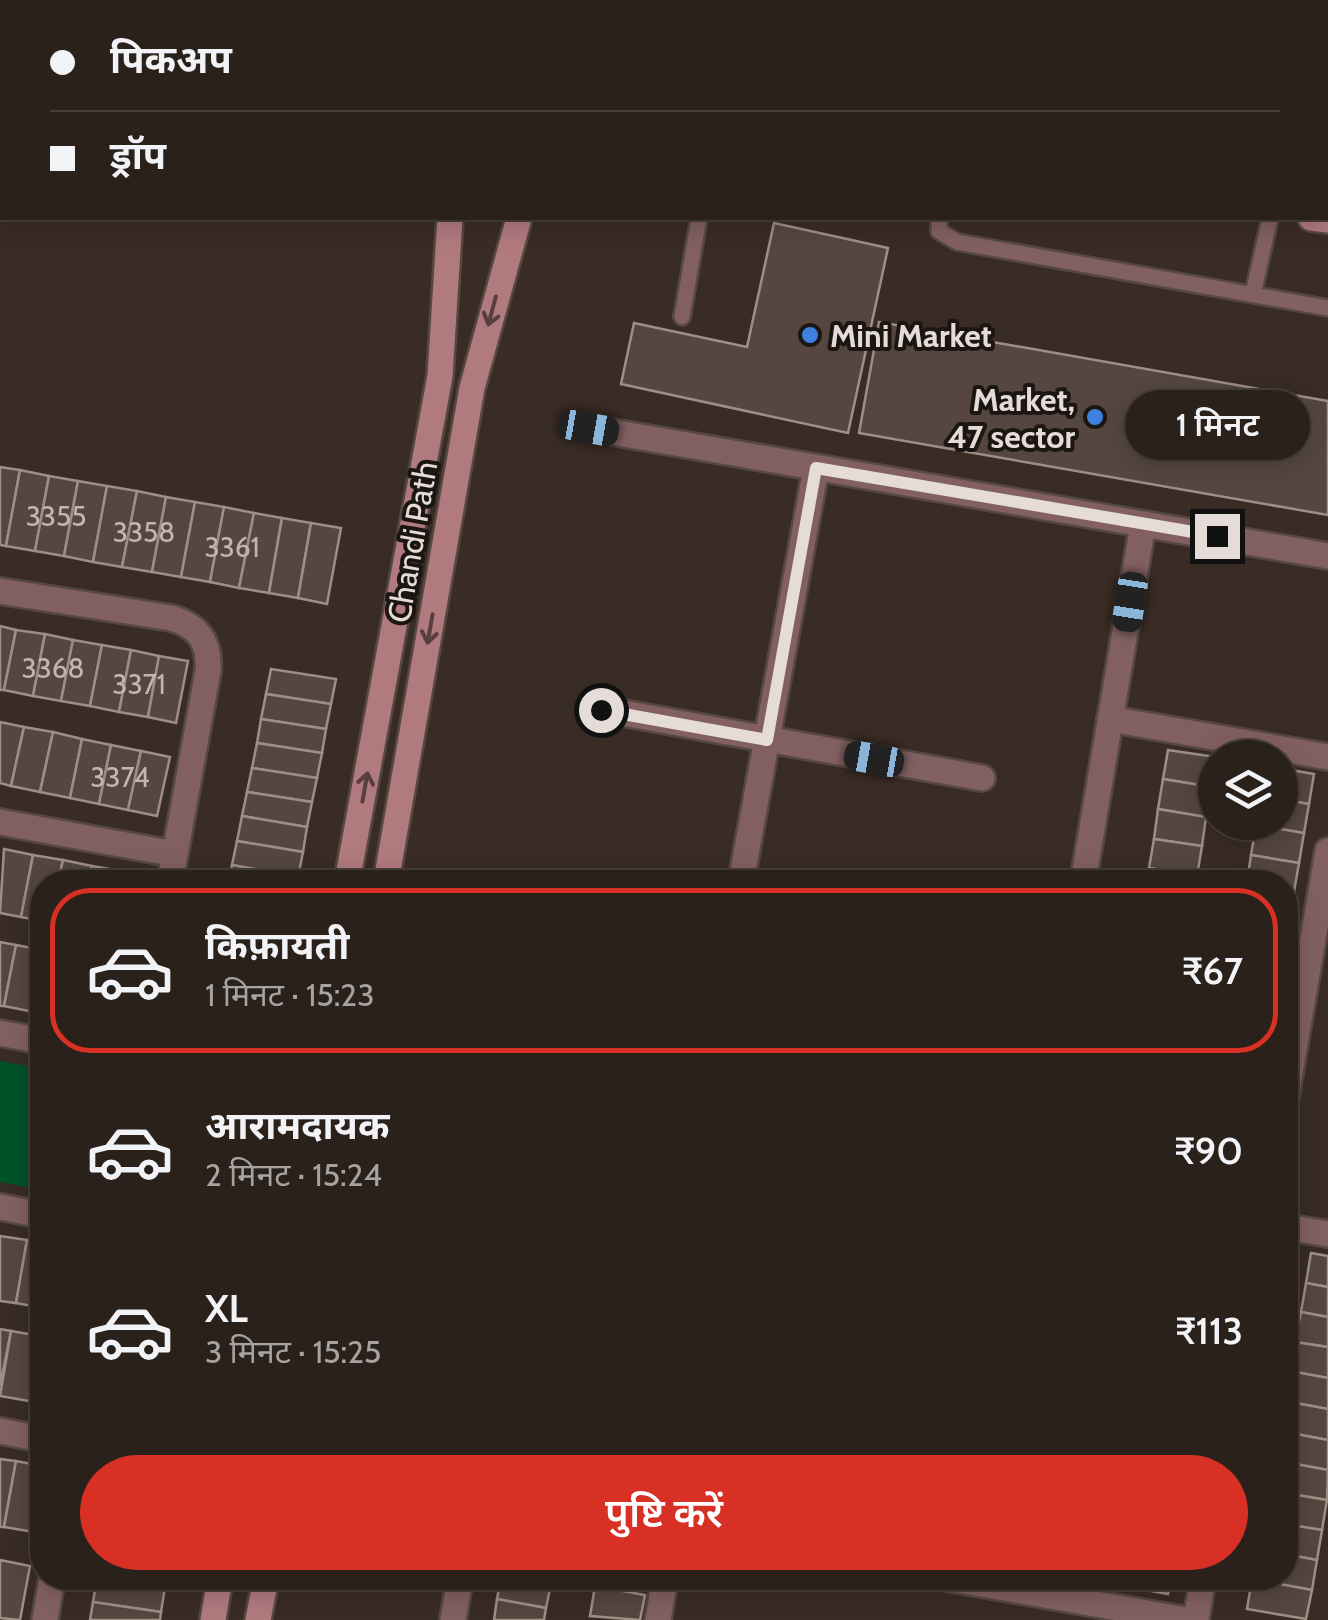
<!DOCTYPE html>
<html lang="hi">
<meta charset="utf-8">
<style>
:root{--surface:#2b211b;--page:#332924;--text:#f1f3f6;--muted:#a6a3a3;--line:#473e3a;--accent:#d93025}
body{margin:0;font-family:Cabin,"Noto Sans Devanagari",sans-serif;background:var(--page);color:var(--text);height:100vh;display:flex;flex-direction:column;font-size:38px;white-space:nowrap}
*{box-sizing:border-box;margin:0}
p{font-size:32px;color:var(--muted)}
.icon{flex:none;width:55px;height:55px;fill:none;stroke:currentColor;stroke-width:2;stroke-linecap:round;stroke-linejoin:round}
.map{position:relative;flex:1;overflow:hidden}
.panel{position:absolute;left:30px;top:870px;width:1268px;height:720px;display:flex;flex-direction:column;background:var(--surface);border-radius:40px;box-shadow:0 5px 25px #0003,0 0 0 2px var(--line)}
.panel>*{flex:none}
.guide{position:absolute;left:0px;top:0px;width:1330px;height:220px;box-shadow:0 5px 25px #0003,0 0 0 2px var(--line);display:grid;align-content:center;height:220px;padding:0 50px;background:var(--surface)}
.tools{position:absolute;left:1198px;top:740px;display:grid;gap:20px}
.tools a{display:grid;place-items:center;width:100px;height:100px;border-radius:50%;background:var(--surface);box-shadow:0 5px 25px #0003,0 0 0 2px var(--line);font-size:50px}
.end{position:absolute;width:45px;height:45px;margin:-22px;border:12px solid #e5dcd7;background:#111;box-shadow:0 0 0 5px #111}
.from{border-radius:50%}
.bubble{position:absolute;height:70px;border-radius:35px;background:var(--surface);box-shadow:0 5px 25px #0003,0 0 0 2px var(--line);font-size:32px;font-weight:600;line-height:70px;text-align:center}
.car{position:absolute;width:30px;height:60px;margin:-30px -15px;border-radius:12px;box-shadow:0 0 8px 2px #0007;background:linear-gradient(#222 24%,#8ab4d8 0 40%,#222 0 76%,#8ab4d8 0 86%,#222 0)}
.guide b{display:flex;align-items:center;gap:35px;height:95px;font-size:38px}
.guide b+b{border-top:2px solid var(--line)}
.guide i{width:25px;height:25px;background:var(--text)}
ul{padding:18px 0 0;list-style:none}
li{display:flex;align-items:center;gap:30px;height:165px;margin:0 20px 15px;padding:0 30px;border:5px solid transparent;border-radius:40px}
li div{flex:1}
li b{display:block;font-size:38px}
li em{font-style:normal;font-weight:600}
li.active{border-color:var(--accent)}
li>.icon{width:90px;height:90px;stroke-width:1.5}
.cta{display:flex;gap:20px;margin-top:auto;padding:20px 50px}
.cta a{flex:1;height:115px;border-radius:60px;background:var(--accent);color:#fff;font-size:40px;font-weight:600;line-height:115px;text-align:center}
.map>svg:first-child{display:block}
.green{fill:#015229}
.building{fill:#55473f;stroke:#9e8e85;stroke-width:2.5}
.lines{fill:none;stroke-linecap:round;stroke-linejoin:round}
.lane-casing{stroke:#554841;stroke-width:20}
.street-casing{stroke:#554841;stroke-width:30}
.secondary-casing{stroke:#554841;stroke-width:30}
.lane{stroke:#826062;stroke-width:15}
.street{stroke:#826062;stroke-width:25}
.secondary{stroke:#b17a7f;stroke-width:25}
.oneway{stroke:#583e3e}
.route{stroke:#e5dcd7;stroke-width:12}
.shop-dot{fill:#3f7fe0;stroke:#1c1612;stroke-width:4}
.labels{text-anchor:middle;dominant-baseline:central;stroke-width:8;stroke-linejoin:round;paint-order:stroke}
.number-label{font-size:28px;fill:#c1b7b1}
.poi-label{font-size:32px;font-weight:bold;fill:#e5dcd7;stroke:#1c1612;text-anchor:start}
.street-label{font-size:32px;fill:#e5dcd7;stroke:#1c1612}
</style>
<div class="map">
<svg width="1328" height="1620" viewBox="0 0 1328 1620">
<rect width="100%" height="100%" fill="#392c24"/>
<path class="green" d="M0,1061L42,1069V1190L0,1182Z"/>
<g class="building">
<path d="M774,223L888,248L848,433L621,384L634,323L747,347Z"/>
<path d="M879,322L1328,401V515L859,433Z"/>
<path d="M0,467L20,470L6,546L0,545Z"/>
<path d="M20,470L49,476L35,551L6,546Z"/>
<path d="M49,476L78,481L64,556L35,551Z"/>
<path d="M78,481L107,486L93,562L64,556Z"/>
<path d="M107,486L137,491L122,567L93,562Z"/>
<path d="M137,491L166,497L152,572L122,567Z"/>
<path d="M166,497L195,502L181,577L152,572Z"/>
<path d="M195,502L224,507L210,582L181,577Z"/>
<path d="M224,507L254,513L239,588L210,582Z"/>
<path d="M254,513L282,518L269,593L239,588Z"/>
<path d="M282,518L311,523L298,598L269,593Z"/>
<path d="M311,523L341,528L327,604L298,598Z"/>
<path d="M0,626L16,630L4,690H0Z"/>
<path d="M16,630L45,634L33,696L4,690Z"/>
<path d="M45,634L73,640L61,701L33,696Z"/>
<path d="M73,640L102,645L90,706L61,701Z"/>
<path d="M102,645L131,650L119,712L90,706Z"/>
<path d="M131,650L159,656L148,717L119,712Z"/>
<path d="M159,656L188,661L176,723L148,717Z"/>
<path d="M271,669L336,679L331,704L266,694Z"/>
<path d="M266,694L331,704L326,729L261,719Z"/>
<path d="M261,719L326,729L322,753L257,743Z"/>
<path d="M0,722L24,727L11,786L0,783Z"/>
<path d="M24,727L53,732L40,792L11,786Z"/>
<path d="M53,732L82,739L70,798L40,792Z"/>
<path d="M82,739L111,745L99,804L70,798Z"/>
<path d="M257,743L322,753L317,778L252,768Z"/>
<path d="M111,745L141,751L128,810L99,804Z"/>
<path d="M1168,750L1216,757L1212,787L1163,779Z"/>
<path d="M141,751L170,757L157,816L128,810Z"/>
<path d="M252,768L317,778L312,802L247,792Z"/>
<path d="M1280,768L1314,774L1309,804L1280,799Z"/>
<path d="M1163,779L1212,787L1206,817L1158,809Z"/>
<path d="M247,792L312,802L307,827L242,816Z"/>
<path d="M1280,799L1309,804L1304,833L1256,825L1280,822Z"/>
<path d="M1158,809L1206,817L1202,846L1154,839Z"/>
<path d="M242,816L307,827L303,852L237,841Z"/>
<path d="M1256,825L1304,833L1299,863L1251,855Z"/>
<path d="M1154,839L1202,846L1197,876L1149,868Z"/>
<path d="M237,841L303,852L298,877L232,865Z"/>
<path d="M4,849L33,855L21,917L0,913Z"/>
<path d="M33,855L63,860L58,882H42V921L21,917Z"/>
<path d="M1251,855L1299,863L1294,892L1285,891V882H1247Z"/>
<path d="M63,860L92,866L89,882H58Z"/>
<path d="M232,865L298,877L297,882H229Z"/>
<path d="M92,866L121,871L119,882H89Z"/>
<path d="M1149,868L1197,876L1195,882H1146Z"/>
<path d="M121,871L151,877L150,882H119Z"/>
<path d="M1285,891L1294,892L1289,922L1285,921Z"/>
<path d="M0,942L16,945L4,1006H0Z"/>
<path d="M16,945L42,950L34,1012L4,1006Z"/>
<path d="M42,967V1014L34,1012Z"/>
<path d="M0,1236L27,1240L16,1303L0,1301Z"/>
<path d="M27,1240L42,1243V1308L16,1303Z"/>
<path d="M1311,1253L1328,1256V1287L1306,1283Z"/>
<path d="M1306,1283L1328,1287V1317L1301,1312Z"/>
<path d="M1301,1312L1328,1317V1347L1295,1342Z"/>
<path d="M0,1329L11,1331L0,1386Z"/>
<path d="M11,1331L40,1336L29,1401L0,1396Z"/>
<path d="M40,1336H42V1403L29,1401Z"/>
<path d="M1295,1342L1328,1347V1378L1290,1371Z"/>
<path d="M1290,1371L1328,1378V1409L1285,1401Z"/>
<path d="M1285,1401L1328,1409V1440L1285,1432Z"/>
<path d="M1285,1432L1328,1440V1470L1285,1462Z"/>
<path d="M0,1459L16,1461L4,1527H0Z"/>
<path d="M16,1461L42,1466L34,1532L4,1527Z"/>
<path d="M1285,1462L1328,1470L1327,1500L1285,1493Z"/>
<path d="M1285,1493L1327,1500L1322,1530L1285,1524Z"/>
<path d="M1285,1524L1322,1530L1317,1560L1285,1554Z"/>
<path d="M1285,1554L1317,1560L1312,1590L1252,1579L1285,1578Z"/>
<path d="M0,1560L30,1566L20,1620L0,1618Z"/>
<path d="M97,1578L165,1587L161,1612L93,1602Z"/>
<path d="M106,1578H167L165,1587Z"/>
<path d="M501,1578L552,1579L546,1608L497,1599Z"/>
<path d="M1115,1578H1171L1168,1594L1114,1584Z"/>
<path d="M1252,1579L1312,1590L1306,1619L1247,1609Z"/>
<path d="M595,1586L645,1595L640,1620L590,1616Z"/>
<path d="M497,1599L546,1608L544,1620H494Z"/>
<path d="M93,1602L161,1612L160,1620H90Z"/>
</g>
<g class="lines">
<defs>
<g id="lane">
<path d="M939,218V231L957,242L1328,308"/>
<path d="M1253,294L1270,218"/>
<path d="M682,317L699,218"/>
</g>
<g id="street">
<path d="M589,428L1328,556"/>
<path d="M0,591L171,618C199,626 210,642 208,671L170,882"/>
<path d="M601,709L982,778"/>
<path d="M1110,719L1328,757"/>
<path d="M0,822L175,854"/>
<path d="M741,882L816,468"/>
<path d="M1083,882L1143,524"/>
<path d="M0,1033L42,1041"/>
<path d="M1285,1102L1328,851"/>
<path d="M0,1207L42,1215"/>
<path d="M1285,1227L1328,1234"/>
<path d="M0,1431L42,1439"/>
<path d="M947,1578L1187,1620"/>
<path d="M45,1620L52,1578"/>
<path d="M453,1620L460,1578"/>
<path d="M658,1620L665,1578"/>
<path d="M1196,1620L1203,1578"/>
</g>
<g id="secondary">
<path d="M62,0L77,2"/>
<path d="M272,0L310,2"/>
<path d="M598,0L600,2"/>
<path d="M380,2L388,0"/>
<path d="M425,2L427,0"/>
<path d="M1328,180V181"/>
<path d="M1311,218L1328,220"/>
<path d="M347,882L440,376L450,218"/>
<path d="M386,882L472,388L519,218"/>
<path d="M213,1620L220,1578"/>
<path d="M258,1620L266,1578"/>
</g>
</defs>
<use href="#lane" class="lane-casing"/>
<use href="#street" class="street-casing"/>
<use href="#secondary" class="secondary-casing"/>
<use href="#lane" class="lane"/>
<use href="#street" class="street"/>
<use href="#secondary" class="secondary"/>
</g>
<defs><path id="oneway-shaft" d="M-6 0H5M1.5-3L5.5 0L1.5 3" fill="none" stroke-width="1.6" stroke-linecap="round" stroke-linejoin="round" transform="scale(2.5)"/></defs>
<g class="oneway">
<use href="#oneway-shaft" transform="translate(492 311) rotate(105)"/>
<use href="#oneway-shaft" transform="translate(430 629) rotate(100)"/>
<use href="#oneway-shaft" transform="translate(365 787) rotate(-80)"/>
</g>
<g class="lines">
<path class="route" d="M601,710L767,740L816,468L1217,536"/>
</g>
<g class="shop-dot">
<circle cx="810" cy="335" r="10"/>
<circle cx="1095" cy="417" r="10"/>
</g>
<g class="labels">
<g class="number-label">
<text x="56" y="516">3355</text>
<text x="144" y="532">3358</text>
<text x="232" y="547">3361</text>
<text x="53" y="668">3368</text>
<text x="139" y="684">3371</text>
<text x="120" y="777">3374</text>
</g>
<g class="poi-label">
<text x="830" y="335">Mini Market</text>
<text x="1075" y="399" text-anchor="end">Market,<tspan x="1075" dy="37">47 sector</tspan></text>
</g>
<g class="street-label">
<text transform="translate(412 542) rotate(-80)">Chandi Path</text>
</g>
</g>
</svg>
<div class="tools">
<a><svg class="icon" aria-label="layers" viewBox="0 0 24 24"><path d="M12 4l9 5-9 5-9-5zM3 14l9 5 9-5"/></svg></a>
</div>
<i class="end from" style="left:601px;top:710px"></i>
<i class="end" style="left:1217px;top:536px"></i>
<div class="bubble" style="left:1125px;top:390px;width:185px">1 मिनट</div>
<i class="car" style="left:589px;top:428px;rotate:100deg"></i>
<i class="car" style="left:1130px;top:602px;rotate:189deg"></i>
<i class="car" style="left:874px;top:759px;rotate:280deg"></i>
<div class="guide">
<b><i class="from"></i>पिकअप</b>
<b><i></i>ड्रॉप</b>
</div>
<section class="panel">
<ul>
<li class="active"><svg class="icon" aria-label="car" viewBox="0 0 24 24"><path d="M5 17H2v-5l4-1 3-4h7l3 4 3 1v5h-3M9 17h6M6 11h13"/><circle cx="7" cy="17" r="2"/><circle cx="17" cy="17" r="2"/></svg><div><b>किफ़ायती</b><p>1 मिनट · 15:23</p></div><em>₹67</em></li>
<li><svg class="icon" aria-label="car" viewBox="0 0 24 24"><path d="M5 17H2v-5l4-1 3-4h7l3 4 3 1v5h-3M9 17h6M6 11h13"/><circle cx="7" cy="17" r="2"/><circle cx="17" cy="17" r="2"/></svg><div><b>आरामदायक</b><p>2 मिनट · 15:24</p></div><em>₹90</em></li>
<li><svg class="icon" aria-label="car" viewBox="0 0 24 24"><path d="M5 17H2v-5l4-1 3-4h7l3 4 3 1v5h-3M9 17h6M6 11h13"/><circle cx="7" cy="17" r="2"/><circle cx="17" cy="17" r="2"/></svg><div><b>XL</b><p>3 मिनट · 15:25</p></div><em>₹113</em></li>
</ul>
<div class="cta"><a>पुष्टि करें</a></div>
</section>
</div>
